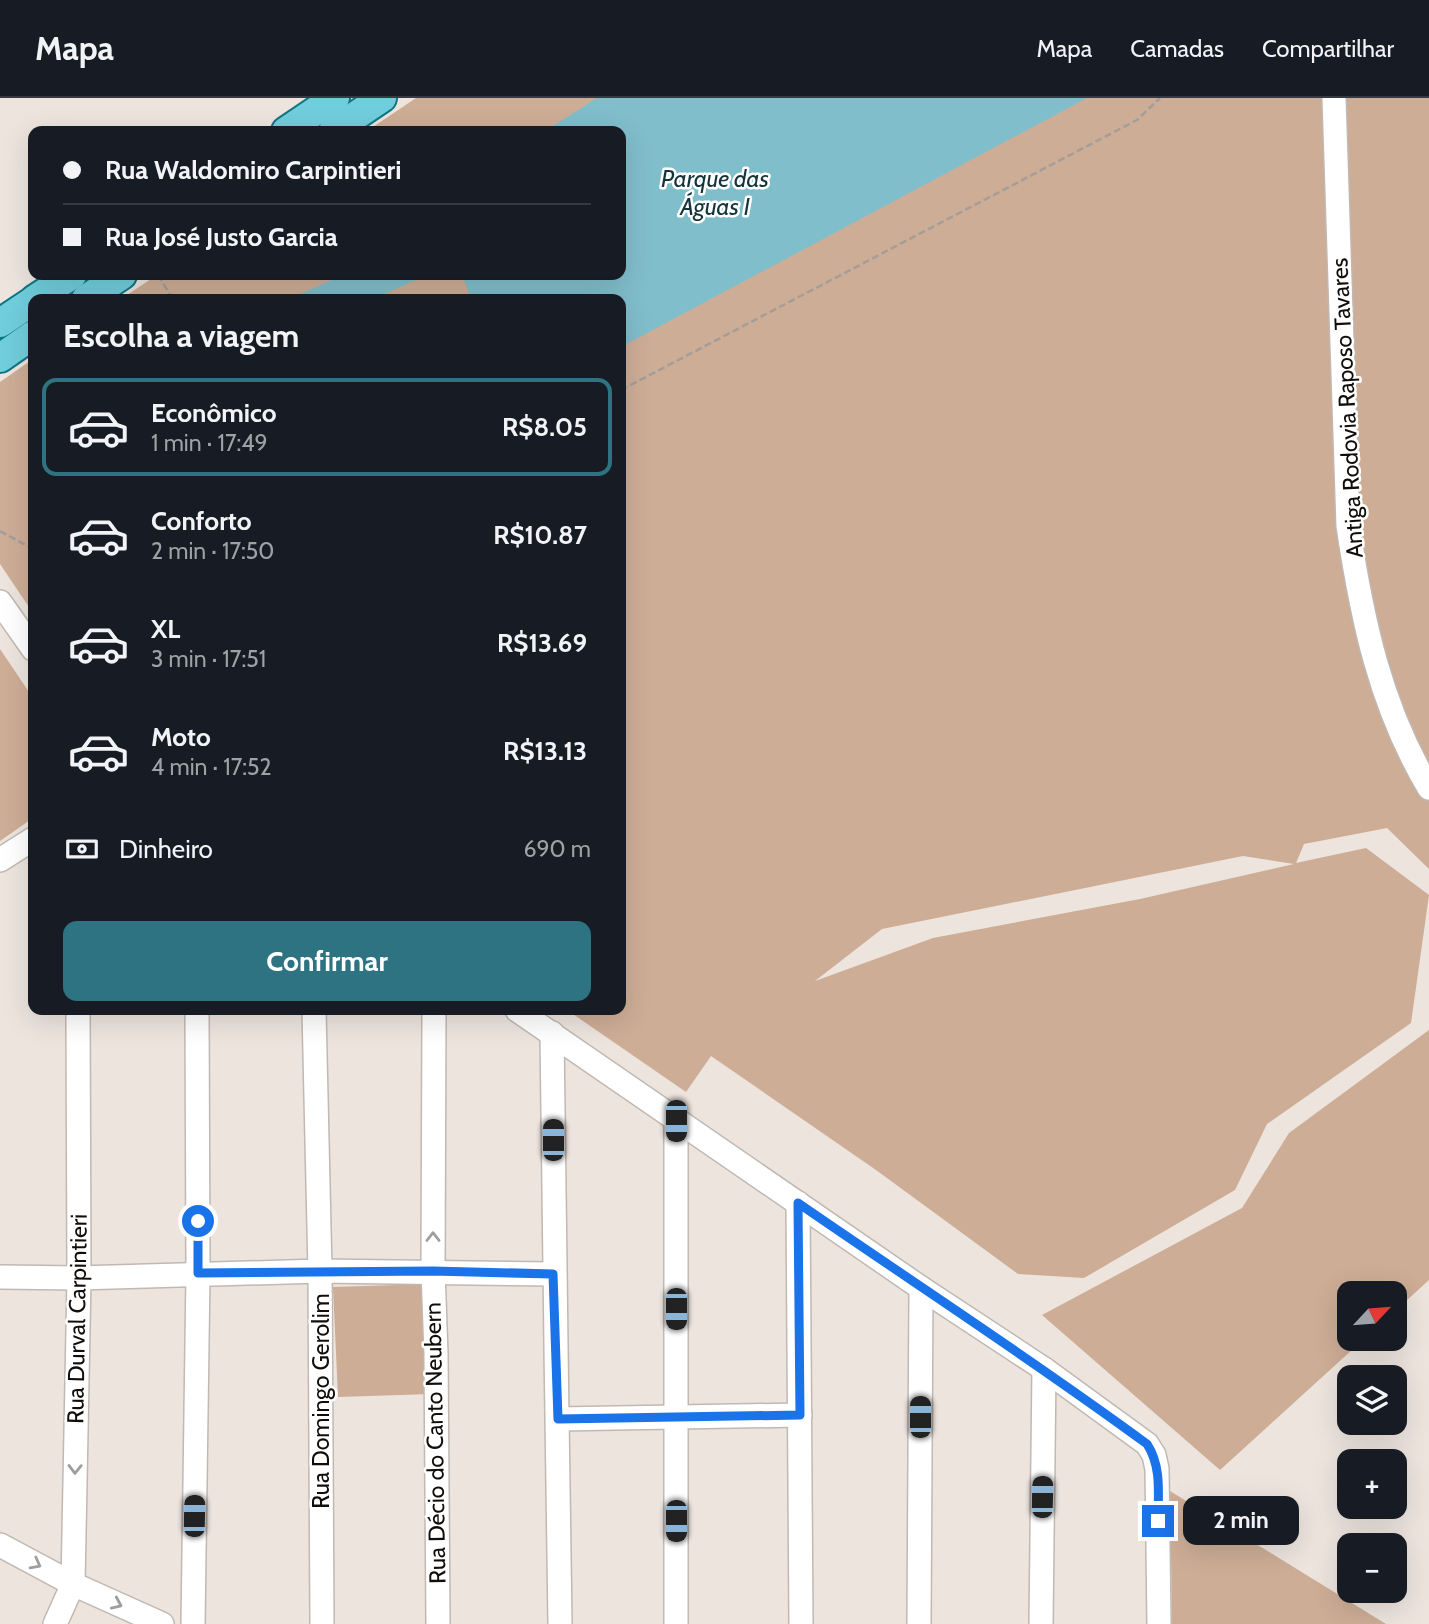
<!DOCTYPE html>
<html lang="pt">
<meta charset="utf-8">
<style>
:root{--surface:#171b24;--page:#242831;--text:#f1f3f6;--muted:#9ea1a6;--line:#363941;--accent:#2d7381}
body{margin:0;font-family:Cabin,sans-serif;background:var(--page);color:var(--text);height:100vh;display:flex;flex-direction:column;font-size:26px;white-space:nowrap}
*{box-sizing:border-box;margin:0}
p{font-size:23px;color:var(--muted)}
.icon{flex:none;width:38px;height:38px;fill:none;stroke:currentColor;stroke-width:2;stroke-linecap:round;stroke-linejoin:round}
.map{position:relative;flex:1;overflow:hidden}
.details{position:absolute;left:28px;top:196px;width:598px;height:721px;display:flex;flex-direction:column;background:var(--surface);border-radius:14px;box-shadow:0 7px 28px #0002}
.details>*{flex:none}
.guide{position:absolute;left:28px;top:28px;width:598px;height:154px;border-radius:14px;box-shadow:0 7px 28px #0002;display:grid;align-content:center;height:154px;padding:0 35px;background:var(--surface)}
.needle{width:46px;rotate:64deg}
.tools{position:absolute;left:1337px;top:1183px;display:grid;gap:14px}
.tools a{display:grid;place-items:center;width:70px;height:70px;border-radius:14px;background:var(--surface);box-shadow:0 7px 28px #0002;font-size:35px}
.end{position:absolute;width:32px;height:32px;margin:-16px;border:9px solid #1a73e8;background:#fff;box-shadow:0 0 0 4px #fff}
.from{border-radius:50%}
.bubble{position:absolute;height:49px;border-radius:14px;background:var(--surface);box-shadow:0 7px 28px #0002;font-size:23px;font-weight:700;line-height:49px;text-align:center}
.car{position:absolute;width:21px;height:42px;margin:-21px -10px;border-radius:9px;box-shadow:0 0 5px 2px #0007;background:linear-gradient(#222 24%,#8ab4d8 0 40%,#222 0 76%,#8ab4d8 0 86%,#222 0)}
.guide b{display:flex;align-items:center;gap:24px;height:66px;font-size:26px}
.guide b+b{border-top:2px solid var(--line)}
.guide i{width:18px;height:18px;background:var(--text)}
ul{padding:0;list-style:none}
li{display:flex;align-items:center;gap:21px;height:98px;margin:0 14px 10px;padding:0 21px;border:4px solid transparent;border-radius:14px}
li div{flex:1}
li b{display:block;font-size:26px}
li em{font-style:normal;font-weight:700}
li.on{border-color:var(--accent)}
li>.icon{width:63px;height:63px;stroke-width:1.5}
h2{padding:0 35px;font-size:32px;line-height:84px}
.pay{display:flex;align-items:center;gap:18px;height:77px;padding:0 35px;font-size:26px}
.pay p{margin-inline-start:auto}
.cta{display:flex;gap:14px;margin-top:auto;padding:14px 35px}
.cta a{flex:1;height:80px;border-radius:14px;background:var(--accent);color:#fff;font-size:28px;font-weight:700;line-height:80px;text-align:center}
header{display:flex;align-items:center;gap:42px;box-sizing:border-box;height:98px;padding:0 35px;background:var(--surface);border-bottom:2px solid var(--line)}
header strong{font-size:33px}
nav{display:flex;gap:38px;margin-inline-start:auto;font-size:24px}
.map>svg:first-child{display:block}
.green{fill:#cdad96;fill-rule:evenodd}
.water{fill:#80becb}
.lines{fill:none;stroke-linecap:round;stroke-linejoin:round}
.minor-casing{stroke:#c0b8b2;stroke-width:26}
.major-casing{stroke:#107584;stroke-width:32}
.path{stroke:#a49d98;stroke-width:2.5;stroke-dasharray:7 3.5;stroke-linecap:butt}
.minor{stroke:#fff;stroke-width:23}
.major{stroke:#70cedc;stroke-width:28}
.oneway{stroke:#9f9e9d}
.route{stroke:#1a73e8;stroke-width:9}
.labels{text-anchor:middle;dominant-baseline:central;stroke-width:5;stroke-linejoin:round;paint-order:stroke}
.street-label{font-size:23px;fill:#100d0b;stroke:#fff}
.water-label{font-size:24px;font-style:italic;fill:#14333a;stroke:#fff}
</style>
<header>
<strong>Mapa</strong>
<nav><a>Mapa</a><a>Camadas</a><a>Compartilhar</a></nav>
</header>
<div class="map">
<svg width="1429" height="1526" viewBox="0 0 1429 1526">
<rect width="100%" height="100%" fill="#ede4de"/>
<g class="green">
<path d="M416,0H1429V771L1387,730L1304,746L1296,765L1366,750L1429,797L1411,925L1267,1026L1235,1092L1084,1180L1018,1176L876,1072L711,958L686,994L567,912H621V201H121L157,177H621V33H367ZM1243,758L1294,766L1140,801L933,840L815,883L882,831Z"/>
<path d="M33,261V515L0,466V284Z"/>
<path d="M0,551L33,600V720L0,743Z"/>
<path d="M1429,932V1182L1395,1213V1195H1349V1241H1364L1220,1372L1042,1217L1242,1110L1289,1035Z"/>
<path d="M427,1186L431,1296L338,1299L333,1189Z"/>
<path d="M1170,1393L1386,1526H1172Z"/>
</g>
<g class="water">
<path d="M597,0H1087L621,249V201H471L462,177H621V33H545Z"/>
<path d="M343,177H427L373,201H289Z"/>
</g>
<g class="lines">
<defs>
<g id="minor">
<path d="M1334,0L1348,428C1362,521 1380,608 1429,690"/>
<path d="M0,504L33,551"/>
<path d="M0,762L33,741"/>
<path d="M314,912L320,1173L322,1526"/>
<path d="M434,912L433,1173L436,1255L438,1526"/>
<path d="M517,912L921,1190L1044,1271L1147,1346L1154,1357L1157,1371L1159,1526"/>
<path d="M552,935C553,1132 558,1329 560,1526"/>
<path d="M676,1023V1526"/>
<path d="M798,1105L801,1526"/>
<path d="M0,1179L79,1180L320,1173L553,1176"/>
<path d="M558,1321L800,1317"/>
<path d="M0,1447L73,1486L162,1526"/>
<path d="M55,1526L73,1486L79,1180L78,912"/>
<path d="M193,1526L198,1175L197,912"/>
<path d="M919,1526L921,1190"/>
<path d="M1041,1526L1044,1271"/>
</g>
<g id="major">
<path d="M286,33L335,0"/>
<path d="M333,33L382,0"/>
<path d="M35,201L72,177"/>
<path d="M86,201L122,177"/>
<path d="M0,225L33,203"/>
<path d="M0,260L33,237"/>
</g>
</defs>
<use href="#minor" class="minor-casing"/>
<use href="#major" class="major-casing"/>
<g class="path">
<path d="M158,177L173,201"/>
<path d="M621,292L1137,22L1160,0"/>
<path d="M0,433L33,451"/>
</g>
<use href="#minor" class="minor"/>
<use href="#major" class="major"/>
</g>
<defs><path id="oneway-chevron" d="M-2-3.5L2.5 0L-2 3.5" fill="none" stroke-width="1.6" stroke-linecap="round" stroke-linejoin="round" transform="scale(1.75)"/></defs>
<g class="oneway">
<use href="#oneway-chevron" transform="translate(433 1139) rotate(-90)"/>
<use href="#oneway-chevron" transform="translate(75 1371) rotate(91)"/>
<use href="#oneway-chevron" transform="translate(36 1466) rotate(28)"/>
<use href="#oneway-chevron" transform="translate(117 1506) rotate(24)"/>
</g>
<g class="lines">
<path class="route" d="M198,1123V1175L433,1173L553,1176L558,1321L800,1317L798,1105C914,1185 1033,1262 1147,1346C1162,1369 1158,1396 1158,1423"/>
</g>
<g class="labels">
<g class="street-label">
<text transform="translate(1347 310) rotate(-93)">Antiga Rodovia Raposo Tavares</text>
<text transform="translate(77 1221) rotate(-89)">Rua Durval Carpintieri</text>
<text transform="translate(321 1303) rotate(-90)">Rua Domingo Gerolim</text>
<text transform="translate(435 1345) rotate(-91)">Rua Décio do Canto Neubern</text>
</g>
<g class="water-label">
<text x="715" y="80">Parque das<tspan x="715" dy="28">Águas I</tspan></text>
</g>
</g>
</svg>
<div class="tools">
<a><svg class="needle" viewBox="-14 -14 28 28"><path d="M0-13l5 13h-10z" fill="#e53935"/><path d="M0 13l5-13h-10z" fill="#9ea1a6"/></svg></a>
<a><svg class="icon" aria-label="layers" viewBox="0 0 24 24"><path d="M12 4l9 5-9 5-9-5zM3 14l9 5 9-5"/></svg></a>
<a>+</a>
<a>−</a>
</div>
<i class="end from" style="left:198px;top:1123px"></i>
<i class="end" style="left:1158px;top:1423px"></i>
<div class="bubble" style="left:1183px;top:1398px;width:116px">2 min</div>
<i class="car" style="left:676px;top:1023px;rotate:180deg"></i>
<i class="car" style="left:553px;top:1042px;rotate:0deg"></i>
<i class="car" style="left:676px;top:1211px;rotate:180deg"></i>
<i class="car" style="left:920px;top:1319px;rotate:0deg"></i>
<i class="car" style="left:1042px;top:1399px;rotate:1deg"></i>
<i class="car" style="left:194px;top:1418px;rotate:1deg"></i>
<i class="car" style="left:676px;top:1423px;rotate:180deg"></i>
<div class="guide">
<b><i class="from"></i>Rua Waldomiro Carpintieri</b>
<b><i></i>Rua José Justo Garcia</b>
</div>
<section class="details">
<h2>Escolha a viagem</h2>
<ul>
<li class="on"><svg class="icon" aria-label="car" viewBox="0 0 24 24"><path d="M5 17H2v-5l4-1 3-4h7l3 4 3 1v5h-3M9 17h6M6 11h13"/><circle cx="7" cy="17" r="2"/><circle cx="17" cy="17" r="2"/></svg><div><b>Econômico</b><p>1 min · 17:49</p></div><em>R$8.05</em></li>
<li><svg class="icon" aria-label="car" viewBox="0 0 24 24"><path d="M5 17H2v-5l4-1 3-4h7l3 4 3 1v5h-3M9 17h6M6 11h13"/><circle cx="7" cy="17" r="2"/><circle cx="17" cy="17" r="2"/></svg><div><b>Conforto</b><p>2 min · 17:50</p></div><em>R$10.87</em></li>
<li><svg class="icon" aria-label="car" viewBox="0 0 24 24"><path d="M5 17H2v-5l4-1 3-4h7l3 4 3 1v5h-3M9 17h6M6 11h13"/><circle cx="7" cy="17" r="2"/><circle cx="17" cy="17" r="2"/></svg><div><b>XL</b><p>3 min · 17:51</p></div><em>R$13.69</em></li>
<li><svg class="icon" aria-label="car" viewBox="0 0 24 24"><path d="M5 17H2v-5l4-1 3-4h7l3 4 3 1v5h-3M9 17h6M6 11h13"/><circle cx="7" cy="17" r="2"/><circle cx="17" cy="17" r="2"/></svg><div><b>Moto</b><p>4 min · 17:52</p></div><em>R$13.13</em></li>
</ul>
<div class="pay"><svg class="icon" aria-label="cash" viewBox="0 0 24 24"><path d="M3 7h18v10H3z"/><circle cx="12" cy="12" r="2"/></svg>Dinheiro<p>690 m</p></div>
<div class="cta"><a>Confirmar</a></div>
</section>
</div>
